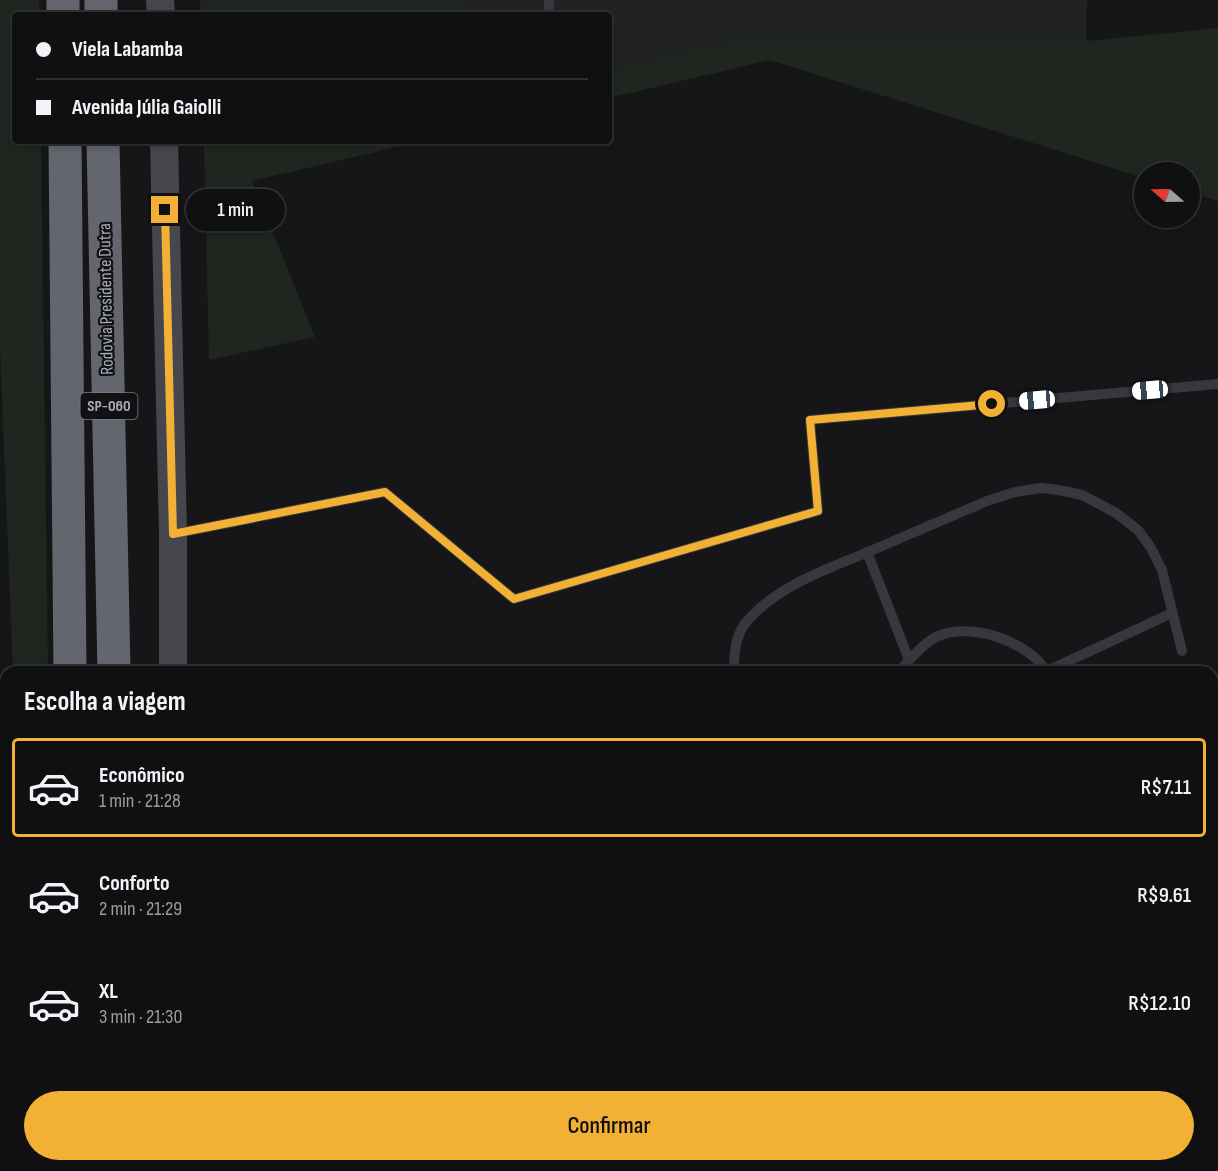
<!DOCTYPE html>
<html lang="pt">
<meta charset="utf-8">
<style>
:root{--surface:#101012;--page:#1e1e20;--text:#f1f3f6;--muted:#9c9d9f;--line:#303032;--accent:#f2b134}
body{margin:0;font-family:"Sofia Sans Condensed",sans-serif;background:var(--page);color:var(--text);height:100vh;display:flex;flex-direction:column;font-size:22px;white-space:nowrap}
*{box-sizing:border-box;margin:0}
p{font-size:20px;color:var(--muted)}
.icon{flex:none;width:33px;height:33px;fill:none;stroke:currentColor;stroke-width:2;stroke-linecap:round;stroke-linejoin:round}
.map{position:relative;flex:1;overflow:hidden}
.panel{position:absolute;left:0px;top:666px;width:1218px;height:506px;display:flex;flex-direction:column;background:var(--surface);border-radius:18px 18px 0 0;box-shadow:0 3px 9px #0003,0 0 0 2px var(--line)}
.panel>*{flex:none}
.hud{position:absolute;left:12px;top:12px;width:600px;height:132px;border-radius:6px;box-shadow:0 3px 9px #0003,0 0 0 2px var(--line);display:grid;align-content:center;height:132px;padding:0 24px;background:var(--surface)}
.needle{width:39px;rotate:290deg}
.tools{position:absolute;left:1134px;top:162px;display:grid;gap:12px}
.tools a{display:grid;place-items:center;width:66px;height:66px;border-radius:50%;background:var(--surface);box-shadow:0 3px 9px #0003,0 0 0 2px var(--line);font-size:30px}
.end{position:absolute;width:27px;height:27px;margin:-14px;border:8px solid #f2b134;background:#111;box-shadow:0 0 0 3px #111}
.from{border-radius:50%}
.bubble{position:absolute;height:42px;border-radius:21px;background:var(--surface);box-shadow:0 3px 9px #0003,0 0 0 2px var(--line);font-size:20px;font-weight:600;line-height:42px;text-align:center}
.car{position:absolute;width:18px;height:36px;margin:-18px -9px;border-radius:8px;box-shadow:0 0 4px 2px #0007;background:linear-gradient(#fff 24%,#345 0 40%,#fff 0 76%,#345 0 86%,#fff 0)}
.hud b{display:flex;align-items:center;gap:21px;height:57px;font-size:22px}
.hud b+b{border-top:2px solid var(--line)}
.hud i{width:15px;height:15px;background:var(--text)}
ul{padding:0;list-style:none}
li{display:flex;align-items:center;gap:18px;height:99px;margin:0 12px 9px;padding:0 12px;border:3px solid transparent;border-radius:6px}
li div{flex:1}
li b{display:block;font-size:22px}
li em{font-style:normal;font-weight:600}
li.selected{border-color:var(--accent)}
li>.icon{width:54px;height:54px;stroke-width:1.5}
h2{padding:0 24px;font-size:27px;line-height:72px}
.primary-button{display:flex;gap:12px;margin-top:auto;padding:12px 24px}
.primary-button a{flex:1;height:69px;border-radius:36px;background:var(--accent);color:#111;font-size:24px;font-weight:600;line-height:69px;text-align:center}
.map>svg:first-child{display:block}
.built{fill:#222225}
.green{fill:#1e261f}
.lines{fill:none;stroke-linecap:round;stroke-linejoin:round}
.service{stroke:#37383d;stroke-width:10}
.minor{stroke:#37383d;stroke-width:21}
.tertiary{stroke:#37383d;stroke-width:26}
.secondary{stroke:#45474d;stroke-width:28}
.motorway{stroke:#63666e;stroke-width:33}
.route{stroke:#f2b134;stroke-width:8}
.labels{text-anchor:middle;dominant-baseline:central;stroke-width:4.5;stroke-linejoin:round;paint-order:stroke}
.shield{fill:#111113;stroke:#7b7e86;stroke-width:1.5}
.shield-label{font-size:16px;font-weight:bold;fill:#a8adb8}
.street-label{font-size:18px;fill:#a8adb8;stroke:#111113}
</style>
<div class="map">
<svg width="1218" height="1171" viewBox="0 0 1218 1171">
<rect width="100%" height="100%" fill="#161618"/>
<path class="built" d="M465,0H1087L1086,41L741,38L609,68V15H463Z"/>
<g class="green">
<path d="M0,0H39V15H15V141H41L48,672H13L0,348Z"/>
<path d="M200,0H465L463,15H201Z"/>
<path d="M1218,28V201L1190,192V172H1144V178L770,60L609,98V68L741,38L1086,41Z"/>
<path d="M204,141H422L252,181L315,337L209,360Z"/>
<path d="M0,1020L6,1101V1166H11V1171H0Z"/>
</g>
<g class="lines">
<g class="service">
<path d="M549,15V0"/>
<path d="M173,534L385,492L514,599L818,511L810,420L1218,384"/>
<path d="M867,552L909,660"/>
<path d="M1047,671L1172,613"/>
<path d="M734,672C734,654 735,634 748,620C779,585 826,570 868,552C907,535 947,518 987,501L1015,492L1041,488L1059,490L1082,495L1116,513L1138,530L1151,548L1162,570L1182,651"/>
<path d="M899,672C907,662 924,643 936,637C970,621 1028,641 1047,672"/>
<path d="M294,1166L295,1171"/>
<path d="M613,1171L620,1166"/>
</g>
<g class="minor">
<path d="M1212,749L1218,744"/>
<path d="M1212,911H1218"/>
<path d="M1212,1088H1218"/>
<path d="M742,1171L743,1166"/>
</g>
<g class="tertiary">
<path d="M0,810L6,877"/>
<path d="M32,1166L33,1171"/>
</g>
<g class="secondary">
<path d="M160,0L161,15"/>
<path d="M164,141L173,534V672"/>
<path d="M180,1166V1171"/>
</g>
<g class="motorway">
<path d="M63,0V15"/>
<path d="M101,15V0"/>
<path d="M65,141L70,672"/>
<path d="M103,141L114,672"/>
<path d="M91,1166L92,1171"/>
<path d="M133,1166L134,1171"/>
</g>
</g>
<g class="lines">
<path class="route" d="M165,210L173,534L385,492L514,599L818,511L810,420L992,404"/>
</g>
<g class="labels">
<rect class="shield" x="80.5" y="393" width="57" height="26" rx="4.5"/>
<g class="shield-label">
<text x="109" y="406">SP-060</text>
</g>
<g class="street-label">
<text transform="translate(106 299) rotate(-91)">Rodovia Presidente Dutra</text>
</g>
</g>
</svg>
<div class="tools">
<a><svg class="needle" viewBox="-14 -14 28 28"><path d="M0-13l5 13h-10z" fill="#e53935"/><path d="M0 13l5-13h-10z" fill="#9c9d9f"/></svg></a>
</div>
<i class="end from" style="left:992px;top:404px"></i>
<i class="end" style="left:165px;top:210px"></i>
<div class="bubble" style="left:186px;top:189px;width:99px">1 min</div>
<i class="car" style="left:1150px;top:390px;rotate:265deg"></i>
<i class="car" style="left:1037px;top:400px;rotate:265deg"></i>
<div class="hud">
<b><i class="from"></i>Viela Labamba</b>
<b><i></i>Avenida Júlia Gaiolli</b>
</div>
<section class="panel">
<h2>Escolha a viagem</h2>
<ul>
<li class="selected"><svg class="icon" aria-label="car" viewBox="0 0 24 24"><path d="M5 17H2v-5l4-1 3-4h7l3 4 3 1v5h-3M9 17h6M6 11h13"/><circle cx="7" cy="17" r="2"/><circle cx="17" cy="17" r="2"/></svg><div><b>Econômico</b><p>1 min · 21:28</p></div><em>R$7.11</em></li>
<li><svg class="icon" aria-label="car" viewBox="0 0 24 24"><path d="M5 17H2v-5l4-1 3-4h7l3 4 3 1v5h-3M9 17h6M6 11h13"/><circle cx="7" cy="17" r="2"/><circle cx="17" cy="17" r="2"/></svg><div><b>Conforto</b><p>2 min · 21:29</p></div><em>R$9.61</em></li>
<li><svg class="icon" aria-label="car" viewBox="0 0 24 24"><path d="M5 17H2v-5l4-1 3-4h7l3 4 3 1v5h-3M9 17h6M6 11h13"/><circle cx="7" cy="17" r="2"/><circle cx="17" cy="17" r="2"/></svg><div><b>XL</b><p>3 min · 21:30</p></div><em>R$12.10</em></li>
</ul>
<div class="primary-button"><a>Confirmar</a></div>
</section>
</div>
